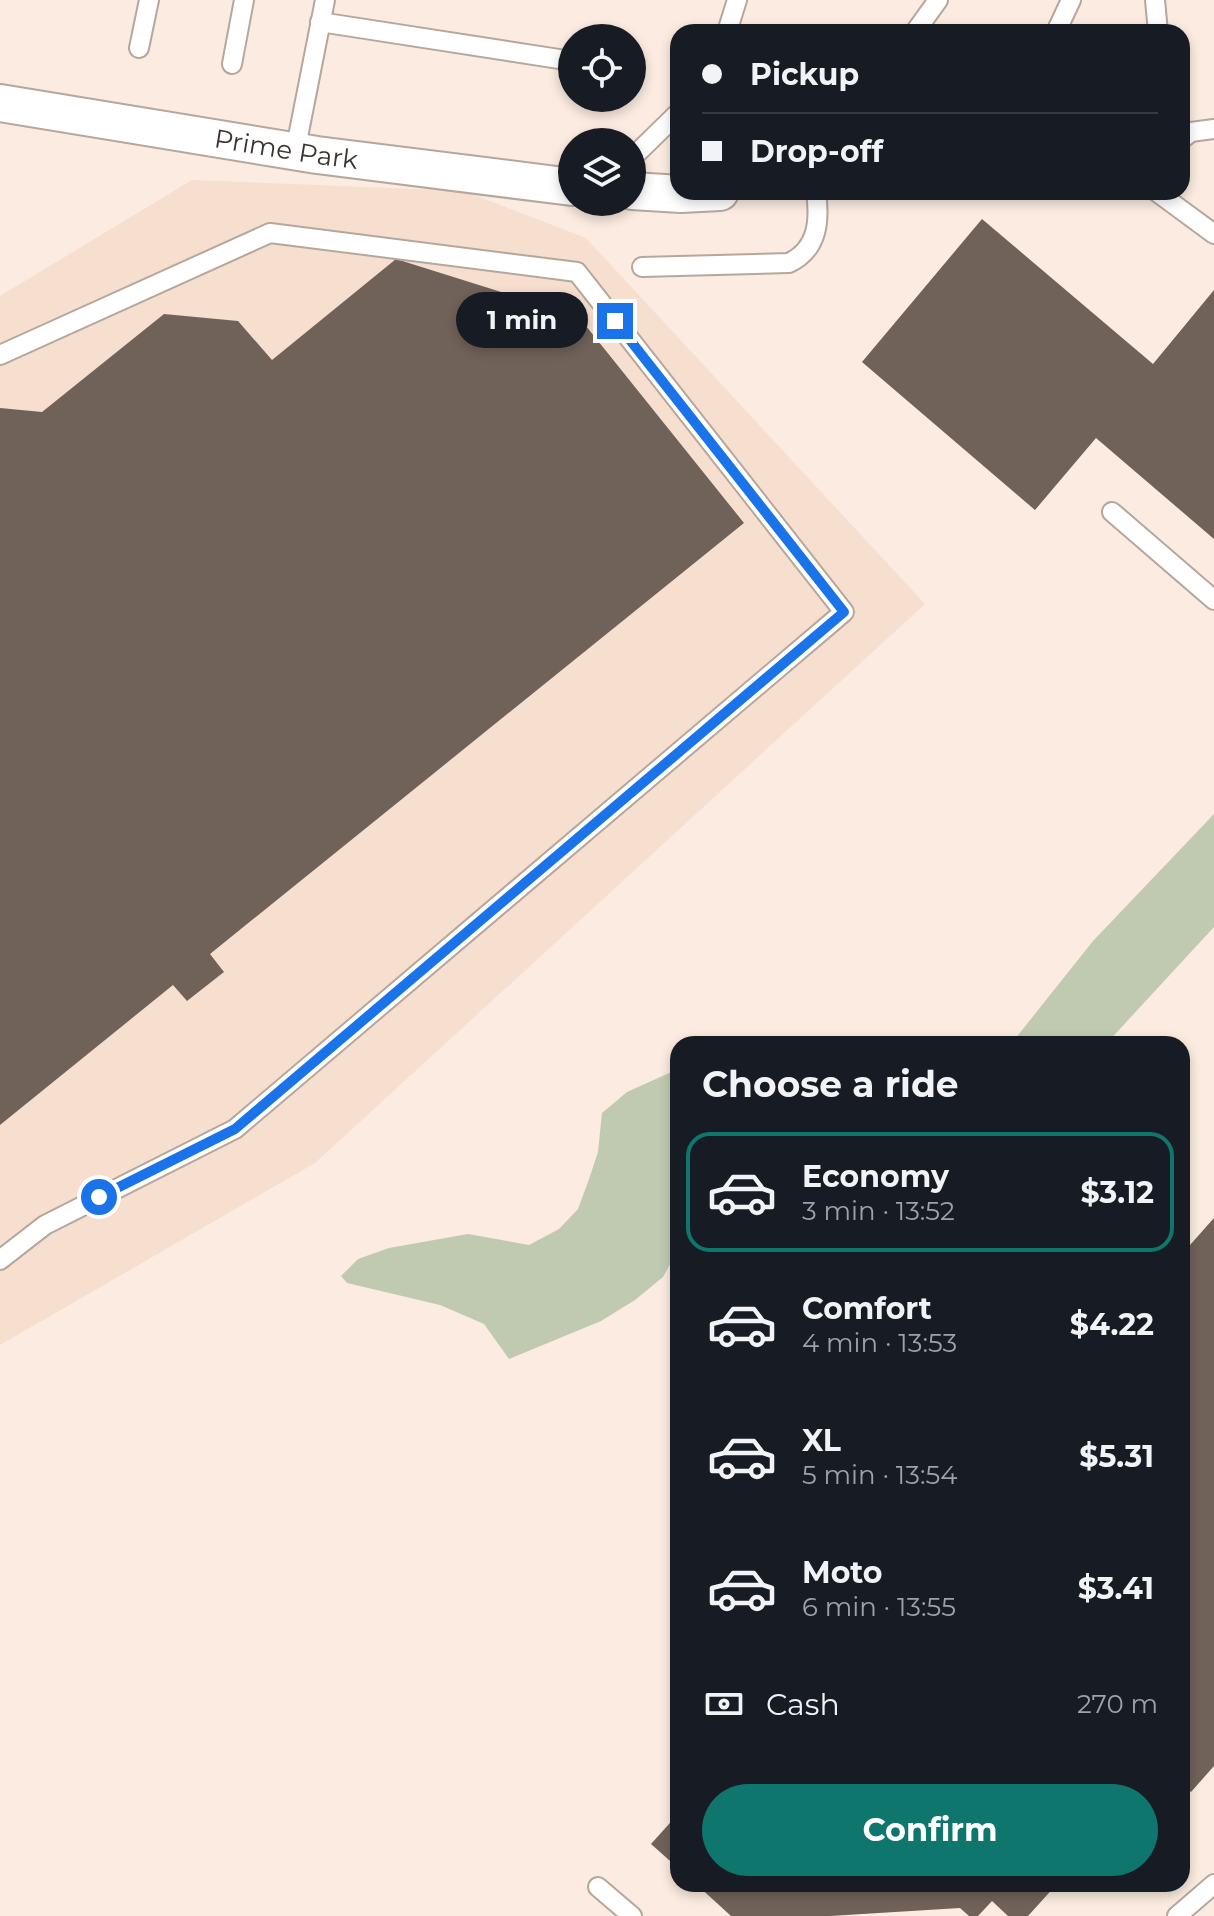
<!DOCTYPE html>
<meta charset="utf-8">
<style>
:root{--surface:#171b24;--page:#20242c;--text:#f1f3f6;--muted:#9ea1a6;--line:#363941;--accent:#0f766e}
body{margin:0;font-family:Montserrat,sans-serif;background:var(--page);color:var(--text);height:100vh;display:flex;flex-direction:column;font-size:30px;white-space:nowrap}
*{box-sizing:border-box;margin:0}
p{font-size:26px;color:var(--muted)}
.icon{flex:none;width:44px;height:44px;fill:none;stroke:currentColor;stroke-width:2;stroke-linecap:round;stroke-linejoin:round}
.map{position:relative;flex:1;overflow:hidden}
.panel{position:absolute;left:670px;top:1036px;width:520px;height:856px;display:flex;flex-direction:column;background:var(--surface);border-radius:24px;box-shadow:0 4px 12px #0003}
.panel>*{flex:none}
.top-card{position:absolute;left:670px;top:24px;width:520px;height:176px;border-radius:24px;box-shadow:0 4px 12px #0003;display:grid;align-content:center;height:176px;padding:0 32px;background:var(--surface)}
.tools{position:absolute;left:558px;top:24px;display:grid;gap:16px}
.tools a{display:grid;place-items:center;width:88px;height:88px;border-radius:50%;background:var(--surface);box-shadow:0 4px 12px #0003;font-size:40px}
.end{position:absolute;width:36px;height:36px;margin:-18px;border:10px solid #1a73e8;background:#fff;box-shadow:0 0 0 4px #fff}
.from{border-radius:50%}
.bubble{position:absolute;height:56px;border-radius:28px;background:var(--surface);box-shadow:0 4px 12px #0003;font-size:26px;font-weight:700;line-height:56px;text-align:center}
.top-card b{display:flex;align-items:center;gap:28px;height:76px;font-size:30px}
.top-card b+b{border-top:2px solid var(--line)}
.top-card i{width:20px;height:20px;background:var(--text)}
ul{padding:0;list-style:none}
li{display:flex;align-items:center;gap:24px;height:120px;margin:0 16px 12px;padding:0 16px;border:4px solid transparent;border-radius:24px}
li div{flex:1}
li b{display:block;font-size:30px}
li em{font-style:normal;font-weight:700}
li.current{border-color:var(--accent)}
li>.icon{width:72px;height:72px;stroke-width:1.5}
h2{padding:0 32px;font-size:36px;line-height:96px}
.pay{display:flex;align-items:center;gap:20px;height:88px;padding:0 32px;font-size:30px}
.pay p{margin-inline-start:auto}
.cta{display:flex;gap:16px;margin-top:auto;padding:16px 32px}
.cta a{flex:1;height:92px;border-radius:48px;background:var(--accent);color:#fff;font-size:32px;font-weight:700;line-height:92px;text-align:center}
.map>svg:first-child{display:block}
.built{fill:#f6dfcf}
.green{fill:#c0cab1}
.building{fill:#706259}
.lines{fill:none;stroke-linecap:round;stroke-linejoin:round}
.lane-casing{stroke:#b6a79d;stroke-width:22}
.street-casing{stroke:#b6a79d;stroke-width:40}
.lane{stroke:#fff;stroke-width:18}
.street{stroke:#fff;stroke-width:36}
.route{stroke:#1a73e8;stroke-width:10}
.labels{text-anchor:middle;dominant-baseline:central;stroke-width:8;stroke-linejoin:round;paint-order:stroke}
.street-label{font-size:26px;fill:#3a332f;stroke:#fbebe0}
</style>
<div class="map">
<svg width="1214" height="1916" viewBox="0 0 1214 1916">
<rect width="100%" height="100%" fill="#fbebe0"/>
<path class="built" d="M192,180L464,191L586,238L925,604L315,1163L0,1345V296Z"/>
<g class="green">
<path d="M1214,814V927L1106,1044H1011L1093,941Z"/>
<path d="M678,1069V1250L663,1277L635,1300L601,1321L509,1359L484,1324L440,1305L347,1283L341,1276L358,1259L389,1248L468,1234L529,1245L559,1229L578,1209L589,1179L598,1152L602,1113L627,1092Z"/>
</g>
<g class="building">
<path d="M982,219L1153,364L1214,290V539L1096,438L1035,510L862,362Z"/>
<path d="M396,259L578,316L744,523L210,954L224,972L187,1001L173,985L0,1125V408L42,412L164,314L238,321L272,360Z"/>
<path d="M1214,1218V1766L1191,1792L1182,1784V1254Z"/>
<path d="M678,1814V1868L651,1844Z"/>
<path d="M696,1884H1057L1028,1916H1008L992,1901L978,1916H969L960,1908L830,1916H731Z"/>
</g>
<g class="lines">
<defs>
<g id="lane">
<path d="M1155,0L1158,32"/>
<path d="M320,22L572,61"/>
<path d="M727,32L737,0"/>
<path d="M915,32L938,0"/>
<path d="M1056,32L1071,0"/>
<path d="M139,48L149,0"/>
<path d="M232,64L244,0"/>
<path d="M1182,139L1191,132L1214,129"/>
<path d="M295,152L325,0"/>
<path d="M632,158L678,113"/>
<path d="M1157,192L1214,234"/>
<path d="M642,267L789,263C818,249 820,221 816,192"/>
<path d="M0,355L270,233L577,272L844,612L235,1129L45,1225L0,1260"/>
<path d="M1112,512L1214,600"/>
<path d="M598,1887L632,1916"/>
<path d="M1177,1916L1214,1884"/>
</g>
<g id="street">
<path id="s1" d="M0,103L317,155L572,187"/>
<path d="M632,191L681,194L720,192"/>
</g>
</defs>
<use href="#lane" class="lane-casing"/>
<use href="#street" class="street-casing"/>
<use href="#lane" class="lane"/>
<use href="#street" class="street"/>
</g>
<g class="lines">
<path class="route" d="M99,1197L235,1129L844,612L615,321"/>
</g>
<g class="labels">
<g class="street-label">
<text stroke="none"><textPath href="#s1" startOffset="290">Prime Park</textPath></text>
</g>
</g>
</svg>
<div class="tools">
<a><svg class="icon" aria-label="locate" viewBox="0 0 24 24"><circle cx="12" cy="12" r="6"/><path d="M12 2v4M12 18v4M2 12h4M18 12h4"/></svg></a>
<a><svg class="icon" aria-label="layers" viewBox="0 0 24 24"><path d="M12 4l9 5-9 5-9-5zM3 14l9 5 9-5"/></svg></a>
</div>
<i class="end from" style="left:99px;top:1197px"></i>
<i class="end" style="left:615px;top:321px"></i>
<div class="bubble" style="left:456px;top:292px;width:132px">1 min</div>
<div class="top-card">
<b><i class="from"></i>Pickup</b>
<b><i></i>Drop-off</b>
</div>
<section class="panel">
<h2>Choose a ride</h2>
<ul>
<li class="current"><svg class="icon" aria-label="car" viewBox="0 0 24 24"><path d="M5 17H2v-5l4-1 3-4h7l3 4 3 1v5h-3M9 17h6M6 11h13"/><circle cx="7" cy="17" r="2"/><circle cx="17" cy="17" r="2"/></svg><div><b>Economy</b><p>3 min · 13:52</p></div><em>$3.12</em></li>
<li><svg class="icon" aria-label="car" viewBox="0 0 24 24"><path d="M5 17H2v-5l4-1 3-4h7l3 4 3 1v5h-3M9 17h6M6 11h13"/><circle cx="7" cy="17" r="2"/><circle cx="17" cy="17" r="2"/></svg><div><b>Comfort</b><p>4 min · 13:53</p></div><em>$4.22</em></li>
<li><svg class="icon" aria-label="car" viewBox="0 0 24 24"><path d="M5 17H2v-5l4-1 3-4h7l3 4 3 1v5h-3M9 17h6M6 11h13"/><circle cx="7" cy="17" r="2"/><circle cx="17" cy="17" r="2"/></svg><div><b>XL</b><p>5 min · 13:54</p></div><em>$5.31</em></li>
<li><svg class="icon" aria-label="car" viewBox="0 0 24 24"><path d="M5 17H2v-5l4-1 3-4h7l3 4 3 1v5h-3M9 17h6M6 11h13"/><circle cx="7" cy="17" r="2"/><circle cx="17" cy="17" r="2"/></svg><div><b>Moto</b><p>6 min · 13:55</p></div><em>$3.41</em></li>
</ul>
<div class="pay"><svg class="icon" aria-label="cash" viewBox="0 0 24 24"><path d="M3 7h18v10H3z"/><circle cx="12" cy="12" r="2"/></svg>Cash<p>270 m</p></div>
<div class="cta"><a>Confirm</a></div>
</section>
</div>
